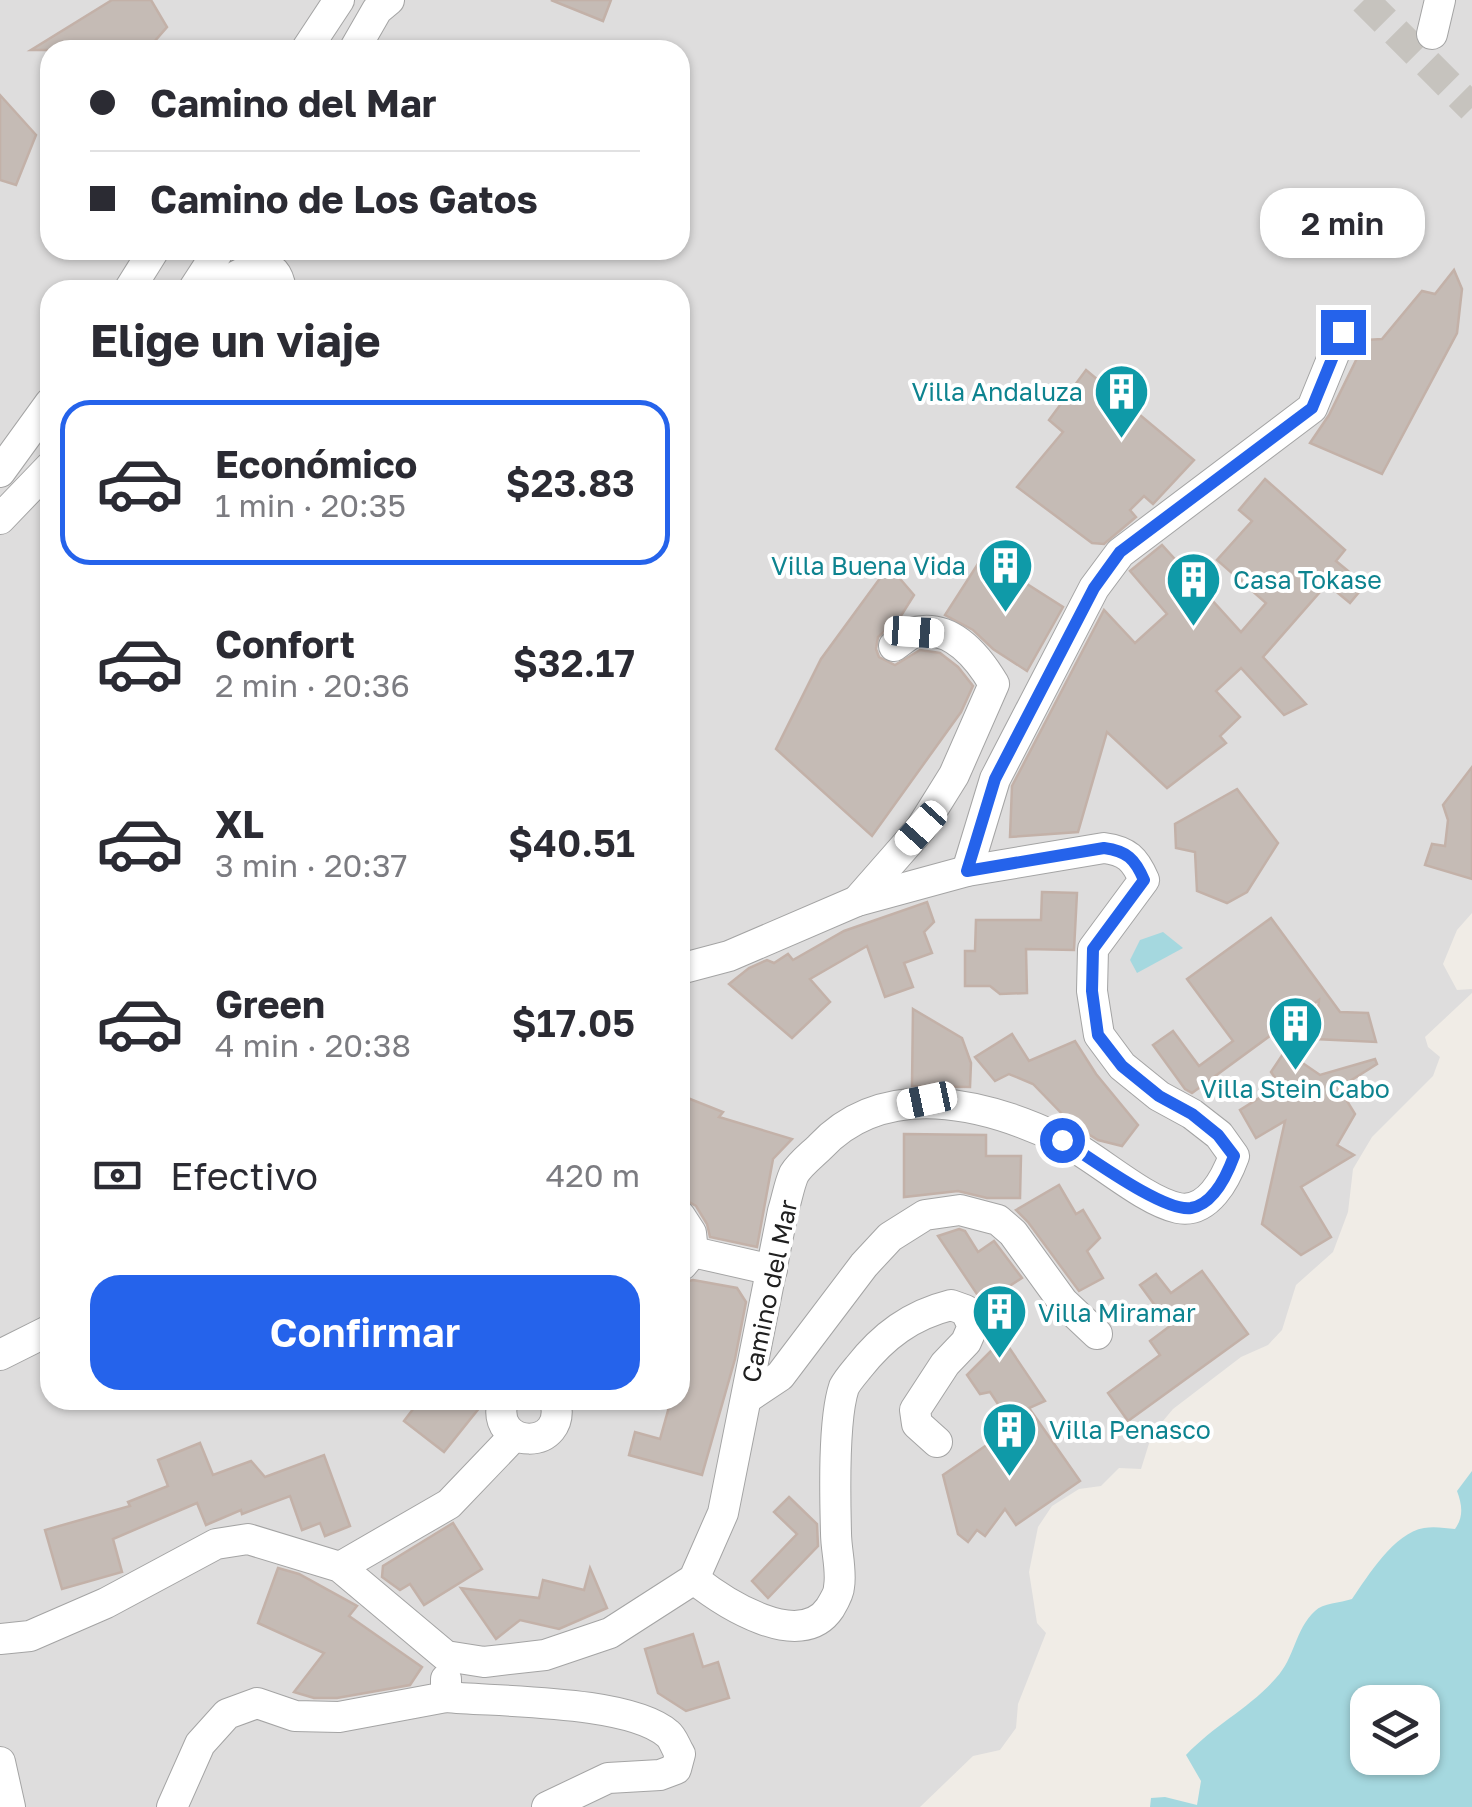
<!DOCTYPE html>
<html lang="es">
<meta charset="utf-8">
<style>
:root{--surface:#fff;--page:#f2f2f3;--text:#2b2b33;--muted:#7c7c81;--line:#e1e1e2;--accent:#2563eb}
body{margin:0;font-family:"Golos Text",sans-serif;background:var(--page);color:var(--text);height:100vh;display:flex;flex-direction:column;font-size:38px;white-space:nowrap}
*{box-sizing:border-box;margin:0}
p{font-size:32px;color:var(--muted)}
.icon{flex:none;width:55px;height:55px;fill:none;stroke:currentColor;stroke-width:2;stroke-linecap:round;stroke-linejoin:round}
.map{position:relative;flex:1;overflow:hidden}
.drawer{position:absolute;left:40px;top:280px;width:650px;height:1130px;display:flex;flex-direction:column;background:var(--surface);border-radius:30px;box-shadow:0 2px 8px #0004}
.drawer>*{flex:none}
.banner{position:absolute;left:40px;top:40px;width:650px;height:220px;border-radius:30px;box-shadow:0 2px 8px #0004;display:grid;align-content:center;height:220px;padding:0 50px;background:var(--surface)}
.fabs{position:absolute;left:1350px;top:1685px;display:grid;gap:20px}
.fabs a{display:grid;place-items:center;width:90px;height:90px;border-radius:20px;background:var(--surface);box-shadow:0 2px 8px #0004;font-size:50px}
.end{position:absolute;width:45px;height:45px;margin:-22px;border:12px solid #2563eb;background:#fff;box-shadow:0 0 0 5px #fff}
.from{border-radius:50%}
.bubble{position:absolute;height:70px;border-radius:30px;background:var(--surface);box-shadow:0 2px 8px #0004;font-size:32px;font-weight:600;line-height:70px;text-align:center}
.car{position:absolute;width:30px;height:60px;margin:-30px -15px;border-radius:12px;box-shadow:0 0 8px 2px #0007;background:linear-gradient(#fff 24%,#345 0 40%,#fff 0 76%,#345 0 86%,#fff 0)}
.banner b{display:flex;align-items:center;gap:35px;height:95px;font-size:38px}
.banner b+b{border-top:2px solid var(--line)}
.banner i{width:25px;height:25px;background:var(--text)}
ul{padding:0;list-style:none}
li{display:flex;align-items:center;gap:30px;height:165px;margin:0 20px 15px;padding:0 30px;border:5px solid transparent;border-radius:30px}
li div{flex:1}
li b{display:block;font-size:38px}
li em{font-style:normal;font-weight:600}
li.active{border-color:var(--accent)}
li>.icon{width:90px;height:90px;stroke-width:1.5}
h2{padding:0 50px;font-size:45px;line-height:120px}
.pay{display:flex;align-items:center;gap:25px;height:110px;padding:0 50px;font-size:38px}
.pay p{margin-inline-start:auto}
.cta{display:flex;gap:20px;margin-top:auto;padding:20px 50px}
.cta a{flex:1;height:115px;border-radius:30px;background:var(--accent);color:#fff;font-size:40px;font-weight:600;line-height:115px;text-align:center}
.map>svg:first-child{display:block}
.residential{fill:#dedddd;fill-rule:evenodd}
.water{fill:#a5d8df;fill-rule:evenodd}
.building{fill:#c5bbb5;stroke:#c3b1a8;stroke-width:2.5}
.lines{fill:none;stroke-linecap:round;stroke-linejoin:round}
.minor-tunnel{stroke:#c6c3be;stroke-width:30;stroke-dasharray:30 15;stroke-linecap:butt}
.minor-casing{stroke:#a4a4a4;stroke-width:32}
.minor{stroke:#fff;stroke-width:30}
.route{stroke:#2563eb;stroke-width:12}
.labels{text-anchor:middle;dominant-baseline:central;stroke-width:8;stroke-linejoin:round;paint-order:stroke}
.culture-label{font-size:25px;fill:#0d838f;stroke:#fff;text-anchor:start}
.street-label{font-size:25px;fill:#202020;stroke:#fff}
</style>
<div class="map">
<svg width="1472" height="1807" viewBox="0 0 1472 1807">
<rect width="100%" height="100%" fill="#f0ece6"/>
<path class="residential" d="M0,0H1472V913L1457,930L1443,964L1457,990L1472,989V993L1425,1037L1428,1047L1440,1057L1433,1076L1372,1137L1353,1169L1348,1212L1333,1252L1296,1285L1282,1330L1268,1345L1241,1357L1173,1409L1152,1434L1141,1469L1119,1468L1101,1486L1079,1489L1052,1506L1038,1527L1029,1572L1037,1623L1046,1633L1018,1704L1016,1728L1000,1750L973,1756L920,1807H0ZM50,50H680V250H50ZM50,290H680V1400H50Z"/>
<g class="water">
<path d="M1163,932L1183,948L1137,973L1130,960L1140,940Z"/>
<path d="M1472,1471V1807H1150L1151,1798L1165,1797L1197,1805L1201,1781L1186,1755C1214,1725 1250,1708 1276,1678C1295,1658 1295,1629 1315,1611C1323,1603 1340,1603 1352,1599C1368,1576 1394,1533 1424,1528C1434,1526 1445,1528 1455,1529C1464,1516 1462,1505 1457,1491ZM1368,1702H1422V1758H1368Z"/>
</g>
<g class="building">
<path d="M112,0H151L167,27L147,50H31Z"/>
<path d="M551,0H611L603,21Z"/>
<path d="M0,95L36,135L16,185L0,180Z"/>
<path d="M1454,270L1462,289L1457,333L1382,474L1310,443L1329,415L1366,340L1382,339L1422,291L1435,294Z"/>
<path d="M1086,370L1194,460L1153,504L1144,496L1130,510L1136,517L1104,544L1092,543L1017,487L1063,432L1049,420Z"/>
<path d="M1265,479L1345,550L1336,561L1365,585L1350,603L1327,584L1263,657L1306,704L1284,715L1241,668L1216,691L1240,717L1220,736L1226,743L1167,788L1107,732L1078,832L1010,837L1012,786L1104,610L1135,643L1167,614L1130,571L1162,545L1241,632L1266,603L1217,560L1252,521L1239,510Z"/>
<path d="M983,556L1063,607L1027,671L993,649L973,630L945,615Z"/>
<path d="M889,566L914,595L899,619L878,637L876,649L879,657L895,665L920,650L940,653L958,667L973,686L961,712L872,836L776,749L821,659Z"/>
<path d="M1472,767V879L1425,865L1432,844L1445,846L1448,820L1443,805Z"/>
<path d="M1237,789L1278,843L1247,892L1227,903L1197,891L1195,852L1176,848L1175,824Z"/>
<path d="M1042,892L1077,893L1074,950L1026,949L1027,993L1000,994L990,986H965V951H975L976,920H1041Z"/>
<path d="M927,902L934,922L924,932L932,953L904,963L913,987L885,997L867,946L810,979L830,1002L792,1038L729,984L749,968L767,960L774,963L788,954L793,960L844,931Z"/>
<path d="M1271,918L1340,1012L1368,1013L1376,1042L1315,1039L1319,1000L1192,1093L1185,1089L1153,1045L1173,1031L1199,1066L1233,1041L1187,979Z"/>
<path d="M913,1009L962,1038L971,1063L970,1087L912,1086Z"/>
<path d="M1012,1034L1029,1061L1075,1041L1096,1074L1138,1125L1122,1146L1098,1140L1072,1124L1033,1084L1009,1074L995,1081L975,1057Z"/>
<path d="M1285,1051L1320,1075L1375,1059L1377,1064L1339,1088L1355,1114L1337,1145L1354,1155L1301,1187L1331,1237L1301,1255L1262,1224L1285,1121L1256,1138L1240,1110L1280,1085L1271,1072Z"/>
<path d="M680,1095L723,1112L719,1117L792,1139L773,1159L757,1247L710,1237L707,1224L696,1206L680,1197Z"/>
<path d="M904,1134L986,1135V1156H1021L1020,1198H987L958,1191L904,1197Z"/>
<path d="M1059,1185L1076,1214L1083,1210L1100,1238L1087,1251L1103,1278L1079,1291L1028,1222L1016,1210Z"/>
<path d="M959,1229L965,1231L978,1252L994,1241L1022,1278L983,1303L938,1236Z"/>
<path d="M1202,1271L1248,1334L1128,1421L1108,1393L1160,1355L1150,1341L1170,1326L1140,1285L1156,1274L1171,1293Z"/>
<path d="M693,1280L737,1288L746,1302L735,1359L702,1475L629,1455L635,1432L660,1439L671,1400H680V1283Z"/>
<path d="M991,1311L1013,1319L1006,1343L1045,1401L1029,1408L1080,1481L1016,1525L1005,1509L985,1536L977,1530L968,1542L958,1534L943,1475L1013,1427L990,1392L980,1394L967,1375L994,1348Z"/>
<path d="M420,1400H470L480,1407L444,1452L404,1421Z"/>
<path d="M200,1443L213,1475L251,1461L265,1477L324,1455L350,1526L325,1536L320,1523L302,1530L290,1496L242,1514L241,1510L206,1525L197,1503L113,1539L122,1572L62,1589L45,1530L130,1506L128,1502L168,1486L158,1460Z"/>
<path d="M789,1497L817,1524L818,1546L768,1598L752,1581L797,1534L774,1512Z"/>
<path d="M453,1523L482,1569L424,1605L410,1584L400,1590L382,1577L383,1566Z"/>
<path d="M278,1568L299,1574L357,1606L349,1616L422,1667L410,1685L337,1698H314L294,1692L324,1653L258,1623Z"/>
<path d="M590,1568L607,1608L559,1629L520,1620L496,1639L461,1588L539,1598L543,1580L584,1590Z"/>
<path d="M693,1634L703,1667L718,1662L729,1698L686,1711L658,1693L645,1649Z"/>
</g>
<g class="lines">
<path class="minor-tunnel" d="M1364,0L1472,108"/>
<defs>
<g id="minor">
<path d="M1432,34L1440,0"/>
<path d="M306,50L339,0"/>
<path d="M354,50L377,10L389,0"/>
<path d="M129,290L154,250"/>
<path d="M193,290L219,250"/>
<path d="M207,290C235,281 274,243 281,290"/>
<path d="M0,472L50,403"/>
<path d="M0,519L50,467"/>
<path d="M967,871L995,779L1094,588L1120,553L1312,408L1343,332"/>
<path d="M857,901L921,828L954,775L994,684C978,657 952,624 915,632C909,634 900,642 894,646"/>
<path d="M680,1216L691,1233L693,1252L682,1265"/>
<path d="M693,1252L772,1270"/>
<path d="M0,1355L50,1330"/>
<path d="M747,1398L780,1376L864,1265L890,1237L925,1215L960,1210L998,1220L1013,1233L1063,1302L1097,1334"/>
<path d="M503,1400C489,1451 569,1452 555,1400"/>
<path d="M340,1567L449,1504L514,1436"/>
<path d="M694,1579C723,1602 800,1653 830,1608C833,1603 839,1593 839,1587C842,1571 836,1550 836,1533C835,1496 833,1420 844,1387C847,1381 853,1374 858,1368C883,1336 911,1315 951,1305L965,1310L973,1326L966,1342L945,1364L915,1410L917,1424L937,1442"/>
<path d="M0,1639L30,1636L106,1603L216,1544L248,1539L340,1567L446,1656L484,1662L545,1655L610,1633L694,1579L723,1513L783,1211C787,1199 789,1185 794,1174C800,1164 812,1155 820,1147C885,1078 985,1103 1060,1139C1094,1155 1142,1200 1178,1208C1208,1214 1226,1178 1234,1156L1219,1135L1192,1114L1159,1096L1122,1066L1099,1035L1092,991L1093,949L1144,880C1135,859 1127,851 1104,848L967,871L857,901L729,956L680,969"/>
<path d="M446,1697C500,1702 629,1700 668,1734C673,1738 676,1748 680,1754L676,1769L660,1775L608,1778L547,1807"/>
<path d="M0,1762L10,1807"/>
<path d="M172,1807L200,1744L227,1714L257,1703L295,1716L339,1717L446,1697V1679"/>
</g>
</defs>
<use href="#minor" class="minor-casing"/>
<use href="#minor" class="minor"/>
</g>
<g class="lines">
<path class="route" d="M1062,1140C1088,1156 1163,1212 1191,1208C1214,1204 1227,1175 1234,1156L1218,1135L1192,1114L1159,1096L1122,1066L1098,1035L1092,991L1093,949L1144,880C1135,859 1127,851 1104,848L967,871L995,779L1094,588L1120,552L1312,408L1343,332"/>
</g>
<defs>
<symbol id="building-pin" viewBox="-11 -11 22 30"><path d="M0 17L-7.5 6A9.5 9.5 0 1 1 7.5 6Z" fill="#0f9aa8" stroke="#fff"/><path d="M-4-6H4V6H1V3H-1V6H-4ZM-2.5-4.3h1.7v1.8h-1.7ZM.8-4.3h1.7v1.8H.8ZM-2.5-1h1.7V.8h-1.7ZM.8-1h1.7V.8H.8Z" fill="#fff"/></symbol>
</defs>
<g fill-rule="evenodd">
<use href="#building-pin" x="1090" y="360" width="63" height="86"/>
<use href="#building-pin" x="974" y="534" width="63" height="86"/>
<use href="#building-pin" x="1162" y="548" width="63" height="86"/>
<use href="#building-pin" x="1264" y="992" width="63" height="86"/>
<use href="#building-pin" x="968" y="1280" width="63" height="86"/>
<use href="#building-pin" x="978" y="1398" width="63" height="86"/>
</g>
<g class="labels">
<g class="culture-label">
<text x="1083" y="391" text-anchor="end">Villa Andaluza</text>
<text x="966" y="565" text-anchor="end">Villa Buena Vida</text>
<text x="1233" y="579">Casa Tokase</text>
<text x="1295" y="1088" text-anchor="middle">Villa Stein Cabo</text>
<text x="1038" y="1312">Villa Miramar</text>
<text x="1049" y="1429">Villa Penasco</text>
</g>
<g class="street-label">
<text transform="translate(769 1291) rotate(-78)">Camino del Mar</text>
</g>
</g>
</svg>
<div class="fabs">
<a><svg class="icon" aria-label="layers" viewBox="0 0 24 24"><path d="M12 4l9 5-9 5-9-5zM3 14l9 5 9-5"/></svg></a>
</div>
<i class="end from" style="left:1062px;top:1140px"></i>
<i class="end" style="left:1343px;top:332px"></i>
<div class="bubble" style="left:1260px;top:188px;width:165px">2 min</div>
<i class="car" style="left:914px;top:632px;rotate:94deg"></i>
<i class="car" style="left:921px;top:828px;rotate:222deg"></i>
<i class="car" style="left:927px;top:1100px;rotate:258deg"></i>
<div class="banner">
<b><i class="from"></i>Camino del Mar</b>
<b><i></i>Camino de Los Gatos</b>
</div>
<section class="drawer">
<h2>Elige un viaje</h2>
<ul>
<li class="active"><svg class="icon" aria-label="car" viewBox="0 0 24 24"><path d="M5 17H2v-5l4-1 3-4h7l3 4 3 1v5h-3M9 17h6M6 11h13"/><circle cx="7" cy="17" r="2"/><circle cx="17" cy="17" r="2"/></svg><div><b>Económico</b><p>1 min · 20:35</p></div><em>$23.83</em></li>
<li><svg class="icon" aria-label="car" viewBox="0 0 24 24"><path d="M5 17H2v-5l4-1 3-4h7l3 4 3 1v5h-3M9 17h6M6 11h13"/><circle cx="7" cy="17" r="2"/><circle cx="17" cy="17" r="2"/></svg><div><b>Confort</b><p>2 min · 20:36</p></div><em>$32.17</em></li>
<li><svg class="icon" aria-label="car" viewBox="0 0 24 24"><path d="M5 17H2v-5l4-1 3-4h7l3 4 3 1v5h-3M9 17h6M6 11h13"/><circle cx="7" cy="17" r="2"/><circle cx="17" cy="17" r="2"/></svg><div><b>XL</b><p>3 min · 20:37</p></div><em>$40.51</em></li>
<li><svg class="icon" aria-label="car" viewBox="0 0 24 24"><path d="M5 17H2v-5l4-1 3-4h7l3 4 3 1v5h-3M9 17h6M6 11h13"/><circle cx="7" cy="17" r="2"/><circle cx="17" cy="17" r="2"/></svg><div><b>Green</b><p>4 min · 20:38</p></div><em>$17.05</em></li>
</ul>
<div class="pay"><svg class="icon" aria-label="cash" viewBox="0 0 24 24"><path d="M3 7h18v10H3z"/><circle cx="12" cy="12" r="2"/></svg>Efectivo<p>420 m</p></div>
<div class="cta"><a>Confirmar</a></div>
</section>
</div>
